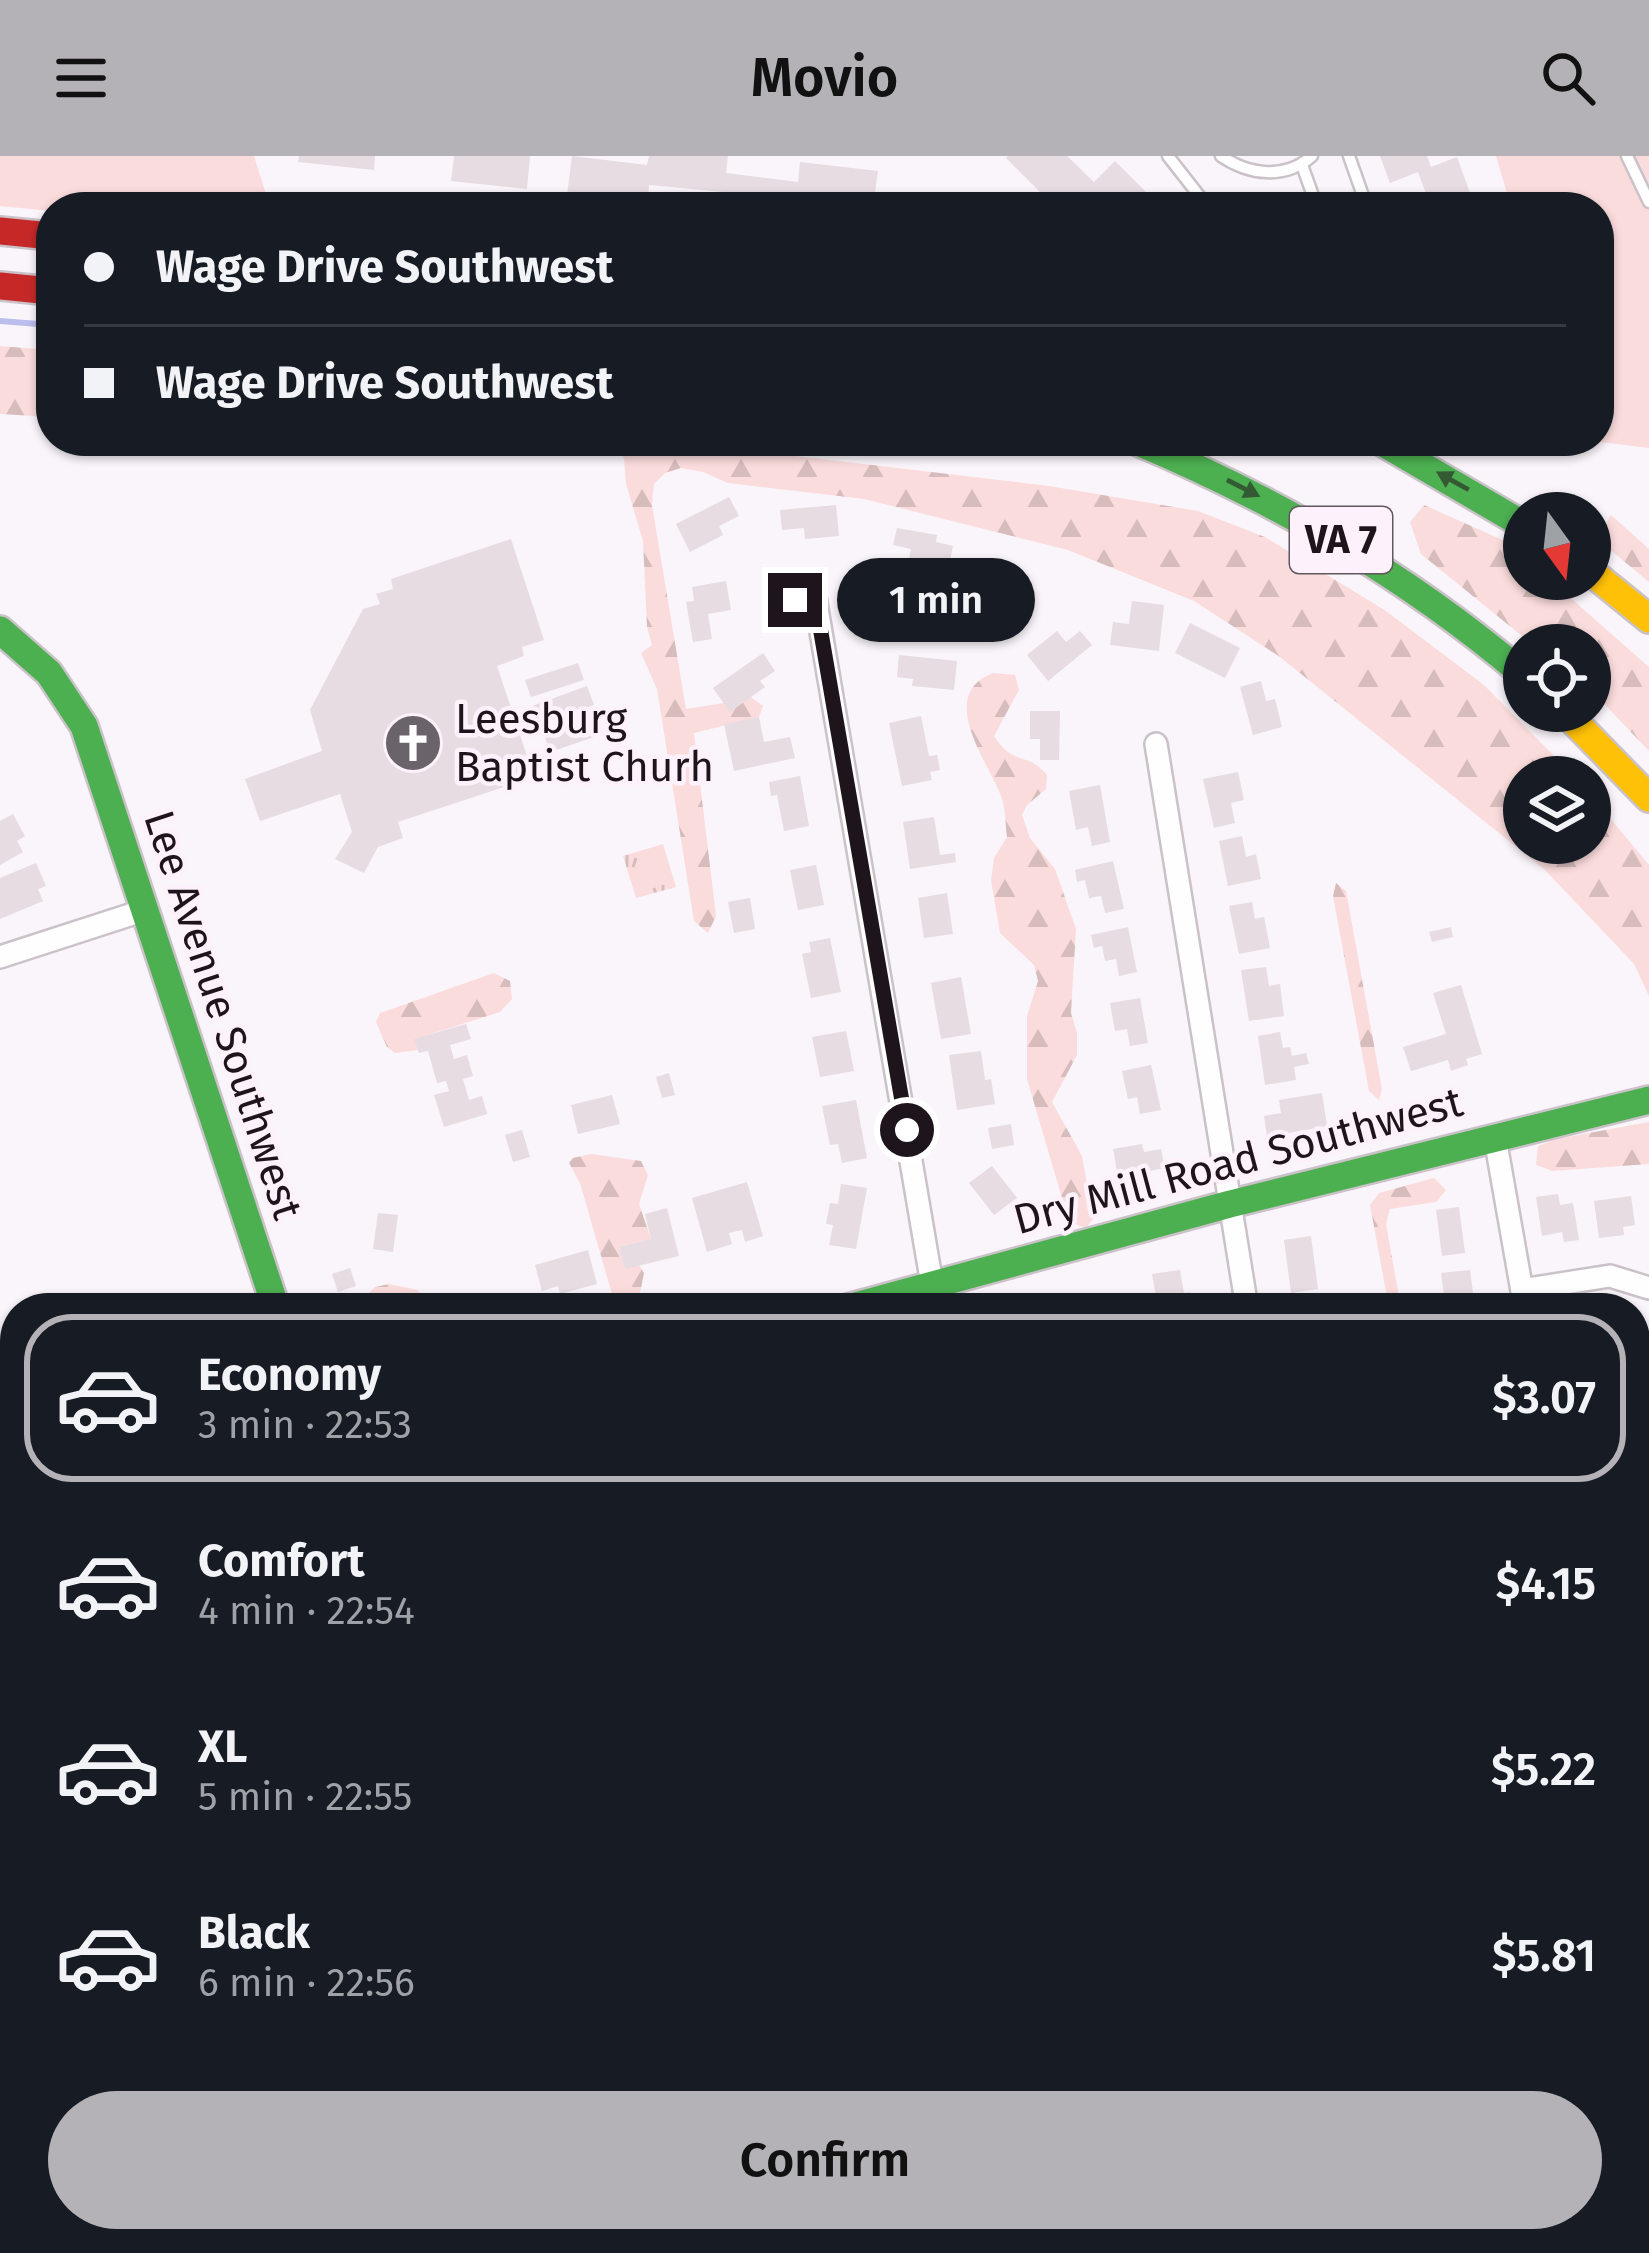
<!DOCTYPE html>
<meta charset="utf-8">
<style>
:root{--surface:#171b24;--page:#20242c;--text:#f1f3f6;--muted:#9ea1a6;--line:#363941;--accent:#b5b2b7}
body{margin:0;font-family:"Fira Sans",sans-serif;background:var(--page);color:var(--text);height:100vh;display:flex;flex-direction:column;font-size:45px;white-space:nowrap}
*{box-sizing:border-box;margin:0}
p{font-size:39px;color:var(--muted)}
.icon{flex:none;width:66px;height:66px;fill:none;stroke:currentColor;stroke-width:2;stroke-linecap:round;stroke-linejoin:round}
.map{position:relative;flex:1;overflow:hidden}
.panel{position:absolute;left:0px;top:1137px;width:1650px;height:960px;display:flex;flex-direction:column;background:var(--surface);border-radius:48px 48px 0 0;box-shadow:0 3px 9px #0004}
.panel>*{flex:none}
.banner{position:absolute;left:36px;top:36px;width:1578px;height:264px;border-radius:48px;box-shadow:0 3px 9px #0004;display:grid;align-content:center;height:264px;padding:0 48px;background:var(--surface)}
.needle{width:78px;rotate:165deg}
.buttons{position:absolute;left:1503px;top:336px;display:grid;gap:24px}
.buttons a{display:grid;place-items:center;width:108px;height:108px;border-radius:50%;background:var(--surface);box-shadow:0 3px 9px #0004;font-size:60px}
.end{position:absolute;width:54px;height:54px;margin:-27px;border:15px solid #1e141c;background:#fff;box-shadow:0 0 0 6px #fff}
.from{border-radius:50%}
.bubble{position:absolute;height:84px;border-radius:42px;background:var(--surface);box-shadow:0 3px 9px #0004;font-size:39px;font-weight:600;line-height:84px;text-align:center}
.banner b{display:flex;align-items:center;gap:42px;height:114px;font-size:45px}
.banner b+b{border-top:3px solid var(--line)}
.banner i{width:30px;height:30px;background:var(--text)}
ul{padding:21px 0 0;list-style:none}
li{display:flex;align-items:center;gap:36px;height:168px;margin:0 24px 18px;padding:0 24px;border:6px solid transparent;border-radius:48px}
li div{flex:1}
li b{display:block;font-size:45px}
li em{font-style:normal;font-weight:600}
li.on{border-color:var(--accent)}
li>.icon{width:108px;height:108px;stroke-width:1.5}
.primary-button{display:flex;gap:24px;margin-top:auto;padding:24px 48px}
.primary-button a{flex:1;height:138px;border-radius:72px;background:var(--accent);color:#111;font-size:48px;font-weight:600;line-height:138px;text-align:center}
header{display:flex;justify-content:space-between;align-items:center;height:156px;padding:0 48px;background:var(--accent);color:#111;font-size:54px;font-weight:600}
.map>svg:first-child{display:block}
.grass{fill:#fbdcdc}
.forest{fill:url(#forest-firs)}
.park{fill:url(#park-tufts)}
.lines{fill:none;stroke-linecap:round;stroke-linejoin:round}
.stream{stroke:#babeed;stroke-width:6}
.building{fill:#e6dce1}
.lane-casing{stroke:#cac2c8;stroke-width:15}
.street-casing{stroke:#cac2c8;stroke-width:26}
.fast-casing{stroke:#cac2c8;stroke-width:32}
.slow-casing{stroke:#cac2c8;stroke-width:32}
.jam-casing{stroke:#cac2c8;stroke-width:32}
.lane{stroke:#fefefe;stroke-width:10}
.street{stroke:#fefefe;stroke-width:21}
.fast{stroke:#4caf50;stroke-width:27}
.slow{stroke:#ffc107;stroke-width:27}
.jam{stroke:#c62828;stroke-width:27}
.oneway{fill:#335a33}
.route{stroke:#1e141c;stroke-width:15}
.labels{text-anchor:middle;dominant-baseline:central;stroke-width:9;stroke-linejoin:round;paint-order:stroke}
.shield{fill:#fdf2fb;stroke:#61575f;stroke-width:3}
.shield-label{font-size:39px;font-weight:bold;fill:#1e141c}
.poi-label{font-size:42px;fill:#1e141c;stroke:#fdf2fb;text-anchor:start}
.street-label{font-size:42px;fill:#1e141c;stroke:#fdf2fb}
</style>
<header><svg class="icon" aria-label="menu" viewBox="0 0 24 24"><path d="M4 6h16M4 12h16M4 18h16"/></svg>Movio<svg class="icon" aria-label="search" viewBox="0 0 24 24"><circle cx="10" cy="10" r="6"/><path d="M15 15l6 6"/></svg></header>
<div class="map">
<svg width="1649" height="2097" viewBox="0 0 1649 2097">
<defs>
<pattern id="forest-firs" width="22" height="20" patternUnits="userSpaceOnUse" patternTransform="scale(3)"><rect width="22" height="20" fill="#fbdcdc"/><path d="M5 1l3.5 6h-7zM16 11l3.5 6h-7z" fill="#d7bcbc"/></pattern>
<pattern id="park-tufts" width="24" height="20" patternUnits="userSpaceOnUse" patternTransform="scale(3)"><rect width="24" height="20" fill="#fbdcdc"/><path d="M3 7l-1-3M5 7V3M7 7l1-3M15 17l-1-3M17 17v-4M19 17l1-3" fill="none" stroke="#d7bcbc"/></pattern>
</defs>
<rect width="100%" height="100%" fill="#faf5fa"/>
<g class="grass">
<path d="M0,0H254L267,41L287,51H51V55L0,50Z"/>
<path d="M1496,0H1649V292L1593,285H1599V51H1511Z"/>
<path d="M15,1738V1806L9,1809L0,1801V1757Z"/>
<path d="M0,1845L15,1852V1990L0,2017Z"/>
<path d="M511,2082H736L730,2095L733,2097H520Z"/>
<path d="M753,2082H830L799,2097H746Z"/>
</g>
<g class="forest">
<path d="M0,190L51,194V261L0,258Z"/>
<path d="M510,285H670L1049,330L1198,355L1265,381L1386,455L1484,529L1575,621H1524V687H1590V638L1649,709V840L1634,808L1545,714L1280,501L1194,445L1068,394L864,343L728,327L703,316L681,312L665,317L654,328L652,349L686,553L724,547L730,555L751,541L763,550L759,561L694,577L716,760L708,777L694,765L657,533L641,497L652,489L647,471L643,385L626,328L624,303L617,291Z"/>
<path d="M1424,349L1507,386L1524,401V423H1549L1649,511V595L1590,533V489H1533L1421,398L1410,366Z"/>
<path d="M1611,359L1649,393V426L1597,383Z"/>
<path d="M993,517L1015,519L1019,534L994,580C1015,612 1026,594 1047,619L1046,633L1027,649L1022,659L1030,682L1055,713L1076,773L1071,857L1077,877V899L1052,946L1082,1000L1093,1063L1086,1072L1069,1066L1027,923V860L1038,825L1034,809L1000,777L991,724L994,702L1007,681C1005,669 1006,655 1002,643C991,609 934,540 993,517Z"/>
<path d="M1336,727L1346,735L1382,933L1379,944L1369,935L1333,740Z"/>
<path d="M494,817L510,825L512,843L500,856L415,883L418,894L395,897L387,891L376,866L380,857Z"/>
<path d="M1649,966V1008L1553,1015L1536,1009L1538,990L1556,983Z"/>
<path d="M591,998L641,1005L648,1019L639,1048L651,1083L619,1091L625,1112L639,1109L644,1117L637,1152H616L580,1027L569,1007L573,1002Z"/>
<path d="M1434,1022L1446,1034L1436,1046L1390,1053L1386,1068L1401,1152H1389L1370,1049L1379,1037Z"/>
<path d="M389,1128L418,1134L427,1152H370L368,1138L375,1131Z"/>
</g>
<g class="park">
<path d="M663,688L676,731L636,742L623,700Z"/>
<path d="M1649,1589V1676L1635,1685V1598Z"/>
<path d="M856,2082H1006L983,2097H835Z"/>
</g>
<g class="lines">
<g class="stream">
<path d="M0,165L51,169"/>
<path d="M1635,1672L1649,1663"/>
<path d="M983,2097L1006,2082"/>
</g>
</g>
<g class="building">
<path d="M299,0H375L374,14L298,6Z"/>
<path d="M454,0H530L527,33L451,25Z"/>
<path d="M572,0L647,9L649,0H728L726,17L798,26L800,6L878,15L873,51L799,45L798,51H722L723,36L649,29L648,48L567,39Z"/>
<path d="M1008,0H1067L1094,26L1115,5L1161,51H1093L1083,41L1073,51H1055L1006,2Z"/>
<path d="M1380,0H1427L1431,11L1457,1L1475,51H1431L1418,16L1390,27Z"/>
<path d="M729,341L739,360L719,370L723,379L690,396L676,368Z"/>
<path d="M836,349L839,380L805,383L804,372L782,374L780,354Z"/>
<path d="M897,372L937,379L936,386L953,390L949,410L908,408L911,393L893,389Z"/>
<path d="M511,383L544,484L522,491L524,500L497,510L534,621L398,666L403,682L378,691L364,717L335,703L352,676L340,638L260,665L245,623L322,595L310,554L363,453L380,448L376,438L393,433L391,423Z"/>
<path d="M726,425L731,454L708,458L712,483L693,486L686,446L694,445L692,431Z"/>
<path d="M884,445L928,447V455H941L940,477L883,476Z"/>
<path d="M1132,445L1164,449L1159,495L1110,489L1113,466L1129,468Z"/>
<path d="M1190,467L1240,492L1225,522L1175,497Z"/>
<path d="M1057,475L1066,486L1080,475L1092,489L1048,525L1027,499Z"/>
<path d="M763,497L775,515L760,525L765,531L730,556L713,532Z"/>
<path d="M899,499L957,505L954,534L912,530L913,523L897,521Z"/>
<path d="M578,507L584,524L531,541L525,524Z"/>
<path d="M1261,525L1266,545L1275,543L1282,571L1253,579L1240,531Z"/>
<path d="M587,530L594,549L539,569L532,550Z"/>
<path d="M1030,555H1060L1059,604H1040V583H1030Z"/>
<path d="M596,557L603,578L550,596L543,575Z"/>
<path d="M921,560L929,600L937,599L940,614L930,616L932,624L902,630L889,567Z"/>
<path d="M759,561L764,586L790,581L795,602L734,615L724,568Z"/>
<path d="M1238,616L1244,644L1231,647L1235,667L1214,672L1203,623Z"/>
<path d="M800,620L809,670L784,675L777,639L771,640L769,626Z"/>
<path d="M1100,629L1110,686L1092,690L1088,671L1076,674L1069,635Z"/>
<path d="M13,658L25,680L17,685L23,696L0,709V665Z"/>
<path d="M934,661L940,699L955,697L956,706L910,713L903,666Z"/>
<path d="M1242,680L1246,701L1256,698L1261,723L1228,730L1219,685Z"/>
<path d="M1113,705L1124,753L1105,757L1101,740L1089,742L1085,724L1077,726L1075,714Z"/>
<path d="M36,707L46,730L38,733L43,745L0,763V722Z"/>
<path d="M816,709L824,749L798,754L790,714Z"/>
<path d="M947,737L953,778L924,782L918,742Z"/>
<path d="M750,742L755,773L734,777L728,746Z"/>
<path d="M1252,746L1255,763L1264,761L1270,792L1239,798L1229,750Z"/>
<path d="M1128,771L1137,816L1119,820L1116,803L1105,805L1102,790L1094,792L1091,779Z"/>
<path d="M1451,771L1453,781L1432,786L1429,776Z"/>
<path d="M830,782L841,836L811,842L802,798L811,796L809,786Z"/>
<path d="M1266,811L1269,830L1280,828L1284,860L1249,865L1241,814Z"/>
<path d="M961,821L971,878L941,883L931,827Z"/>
<path d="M1461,829L1482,898L1466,903L1468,909L1451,915L1448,904L1411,915L1403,891L1446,878L1433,837Z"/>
<path d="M1140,842L1148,887L1130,890L1127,873L1115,875L1110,847Z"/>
<path d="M466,868L471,883L450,889L454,903L467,899L473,920L463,923L469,944L482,940L487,958L444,971L434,939L449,935L446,925L437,927L428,895L419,897L414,883Z"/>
<path d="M846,875L854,915L820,921L812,881Z"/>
<path d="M1280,876L1283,892L1290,891L1292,900L1306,897L1309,908L1294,911L1296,924L1265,929L1258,880Z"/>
<path d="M981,895L985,924L991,923L995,948L957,954L949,899Z"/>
<path d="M1151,909L1161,954L1140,958L1137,941L1128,943L1122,915Z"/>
<path d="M669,917L675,939L662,942L656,921Z"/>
<path d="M1322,937L1327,970L1267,981L1264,960L1281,957L1279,944Z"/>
<path d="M612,939L620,968L578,978L571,949Z"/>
<path d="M856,944L867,1002L842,1007L838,988L830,989L822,950Z"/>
<path d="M1011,968L1014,989L992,993L988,972Z"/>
<path d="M522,974L530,1001L513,1006L505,979Z"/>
<path d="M1142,988L1144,996L1161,993L1165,1012L1118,1021L1113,993Z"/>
<path d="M992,1010L1017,1042L994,1059L969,1027Z"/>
<path d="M747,1026L763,1080L745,1086L742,1074L729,1077L732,1088L707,1096L692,1042Z"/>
<path d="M841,1028L867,1032L856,1093L829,1089L833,1069L826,1068L830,1047L838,1048Z"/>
<path d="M1558,1038L1560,1049L1573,1047L1579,1084L1564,1086L1562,1076L1542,1080L1536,1041Z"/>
<path d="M1631,1040L1635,1069L1623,1071L1624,1079L1599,1082L1594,1045Z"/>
<path d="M1459,1051L1465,1097L1442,1100L1436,1054Z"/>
<path d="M667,1052L679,1100L625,1113L619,1091L651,1083L645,1058Z"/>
<path d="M378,1057L398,1059L393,1096L373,1093Z"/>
<path d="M1311,1080L1318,1133L1291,1137L1284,1084Z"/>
<path d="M588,1094L597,1128L560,1138L558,1130L542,1135L535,1109Z"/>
<path d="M350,1112L356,1130L338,1136L332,1118Z"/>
<path d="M1180,1114L1184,1137L1190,1136L1193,1152H1158L1152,1118Z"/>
<path d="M1470,1114L1475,1152H1446L1441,1117Z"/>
<path d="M1635,1344L1649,1353V1372L1644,1380L1635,1374Z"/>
<path d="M1635,1802L1649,1806V1843L1635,1839Z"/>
<path d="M15,2026V2082H391L419,2097H0V2055Z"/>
<path d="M1286,2082H1323L1324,2097H1287Z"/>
<path d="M1514,2082H1553L1558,2091L1548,2097H1523Z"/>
</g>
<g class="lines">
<defs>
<g id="lane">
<path d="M1168,0L1208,51"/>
<path d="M1221,0C1249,19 1285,24 1312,0"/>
<path d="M1349,0L1367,51"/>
<path d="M1627,0L1649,46"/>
<path d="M1302,9L1317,51"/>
</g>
<g id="street">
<path d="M795,444L815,441L936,1152"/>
<path d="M1156,588L1247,1152"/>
<path d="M0,801L145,754"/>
<path d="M1495,982L1525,1152"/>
<path d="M1522,1134L1610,1120L1649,1132"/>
<path d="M1635,1405L1649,1406"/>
<path d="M0,1443L15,1456"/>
<path d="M1635,2028L1649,2000"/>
<path d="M1166,2082L1164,2085L1169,2097"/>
<path d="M1476,2082L1486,2097"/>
<path d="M1240,2097L1241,2082"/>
<path d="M1594,2097L1603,2082"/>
</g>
<g id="fast">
<path d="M1136,285C1278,345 1406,419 1524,519"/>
<path d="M1380,285L1524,369"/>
<path d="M0,474L49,517L84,570L276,1152"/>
<path d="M848,1152L1230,1048L1649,944"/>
<path d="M0,1734L15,1706"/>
</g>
<g id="slow">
<path d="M1590,415L1649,463"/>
<path d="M1564,555L1649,642"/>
</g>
<g id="jam">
<path d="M0,75L51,80"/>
<path d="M0,130L51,135"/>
</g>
</defs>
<use href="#lane" class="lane-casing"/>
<use href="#street" class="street-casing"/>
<use href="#fast" class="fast-casing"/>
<use href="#slow" class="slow-casing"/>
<use href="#jam" class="jam-casing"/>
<use href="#lane" class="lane"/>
<use href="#street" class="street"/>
<use href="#fast" class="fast"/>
<use href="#slow" class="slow"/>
<use href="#jam" class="jam"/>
</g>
<defs><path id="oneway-solid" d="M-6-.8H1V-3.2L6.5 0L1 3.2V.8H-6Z" transform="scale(3)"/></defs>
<g class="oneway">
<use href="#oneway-solid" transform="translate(1453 325) rotate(-151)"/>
<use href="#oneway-solid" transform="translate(1243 332) rotate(27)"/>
</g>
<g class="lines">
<path class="route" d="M795,444L815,442L907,974"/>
</g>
<defs>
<symbol id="church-disc" viewBox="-11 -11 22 22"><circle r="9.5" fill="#6b636a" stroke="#fdf2fb"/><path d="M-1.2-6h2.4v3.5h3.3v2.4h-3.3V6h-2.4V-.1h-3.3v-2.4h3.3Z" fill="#fff"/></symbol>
</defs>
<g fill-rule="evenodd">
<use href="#church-disc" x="380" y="554" width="66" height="66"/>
</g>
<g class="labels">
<rect class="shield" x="1290" y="351" width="102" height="66" rx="9"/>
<g class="shield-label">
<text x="1341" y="384">VA 7</text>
</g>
<g class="poi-label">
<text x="455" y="563">Leesburg<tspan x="455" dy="48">Baptist Churh</tspan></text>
</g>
<g class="street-label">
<text transform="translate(223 859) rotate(72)">Lee Avenue Southwest</text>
<text transform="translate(1238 1005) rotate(-15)">Dry Mill Road Southwest</text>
</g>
</g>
</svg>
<div class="buttons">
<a><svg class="needle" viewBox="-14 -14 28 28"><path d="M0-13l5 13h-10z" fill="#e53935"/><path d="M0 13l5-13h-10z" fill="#9ea1a6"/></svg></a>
<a><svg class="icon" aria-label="locate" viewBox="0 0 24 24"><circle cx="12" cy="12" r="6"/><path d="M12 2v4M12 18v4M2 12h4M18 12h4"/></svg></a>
<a><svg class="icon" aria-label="layers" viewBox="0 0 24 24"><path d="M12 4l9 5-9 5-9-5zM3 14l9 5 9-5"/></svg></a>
</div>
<i class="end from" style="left:907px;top:974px"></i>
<i class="end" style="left:795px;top:444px"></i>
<div class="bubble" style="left:837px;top:402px;width:198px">1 min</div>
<div class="banner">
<b><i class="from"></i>Wage Drive Southwest</b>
<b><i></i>Wage Drive Southwest</b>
</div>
<section class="panel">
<ul>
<li class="on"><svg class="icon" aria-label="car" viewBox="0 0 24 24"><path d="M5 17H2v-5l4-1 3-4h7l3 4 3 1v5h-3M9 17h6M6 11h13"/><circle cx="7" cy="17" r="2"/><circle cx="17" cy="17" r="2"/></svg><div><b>Economy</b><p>3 min · 22:53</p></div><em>$3.07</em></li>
<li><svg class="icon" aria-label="car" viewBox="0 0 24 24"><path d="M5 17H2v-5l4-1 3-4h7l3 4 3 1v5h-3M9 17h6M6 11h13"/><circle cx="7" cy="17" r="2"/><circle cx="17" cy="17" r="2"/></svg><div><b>Comfort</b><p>4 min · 22:54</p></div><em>$4.15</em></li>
<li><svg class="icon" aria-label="car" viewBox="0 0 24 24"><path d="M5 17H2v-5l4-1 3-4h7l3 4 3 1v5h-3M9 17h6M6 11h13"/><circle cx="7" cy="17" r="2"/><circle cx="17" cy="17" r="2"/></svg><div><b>XL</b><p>5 min · 22:55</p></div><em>$5.22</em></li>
<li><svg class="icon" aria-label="car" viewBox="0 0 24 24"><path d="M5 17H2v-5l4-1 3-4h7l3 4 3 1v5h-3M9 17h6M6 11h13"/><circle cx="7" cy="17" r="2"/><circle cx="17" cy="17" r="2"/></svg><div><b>Black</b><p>6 min · 22:56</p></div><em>$5.81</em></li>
</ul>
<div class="primary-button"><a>Confirm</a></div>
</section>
</div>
